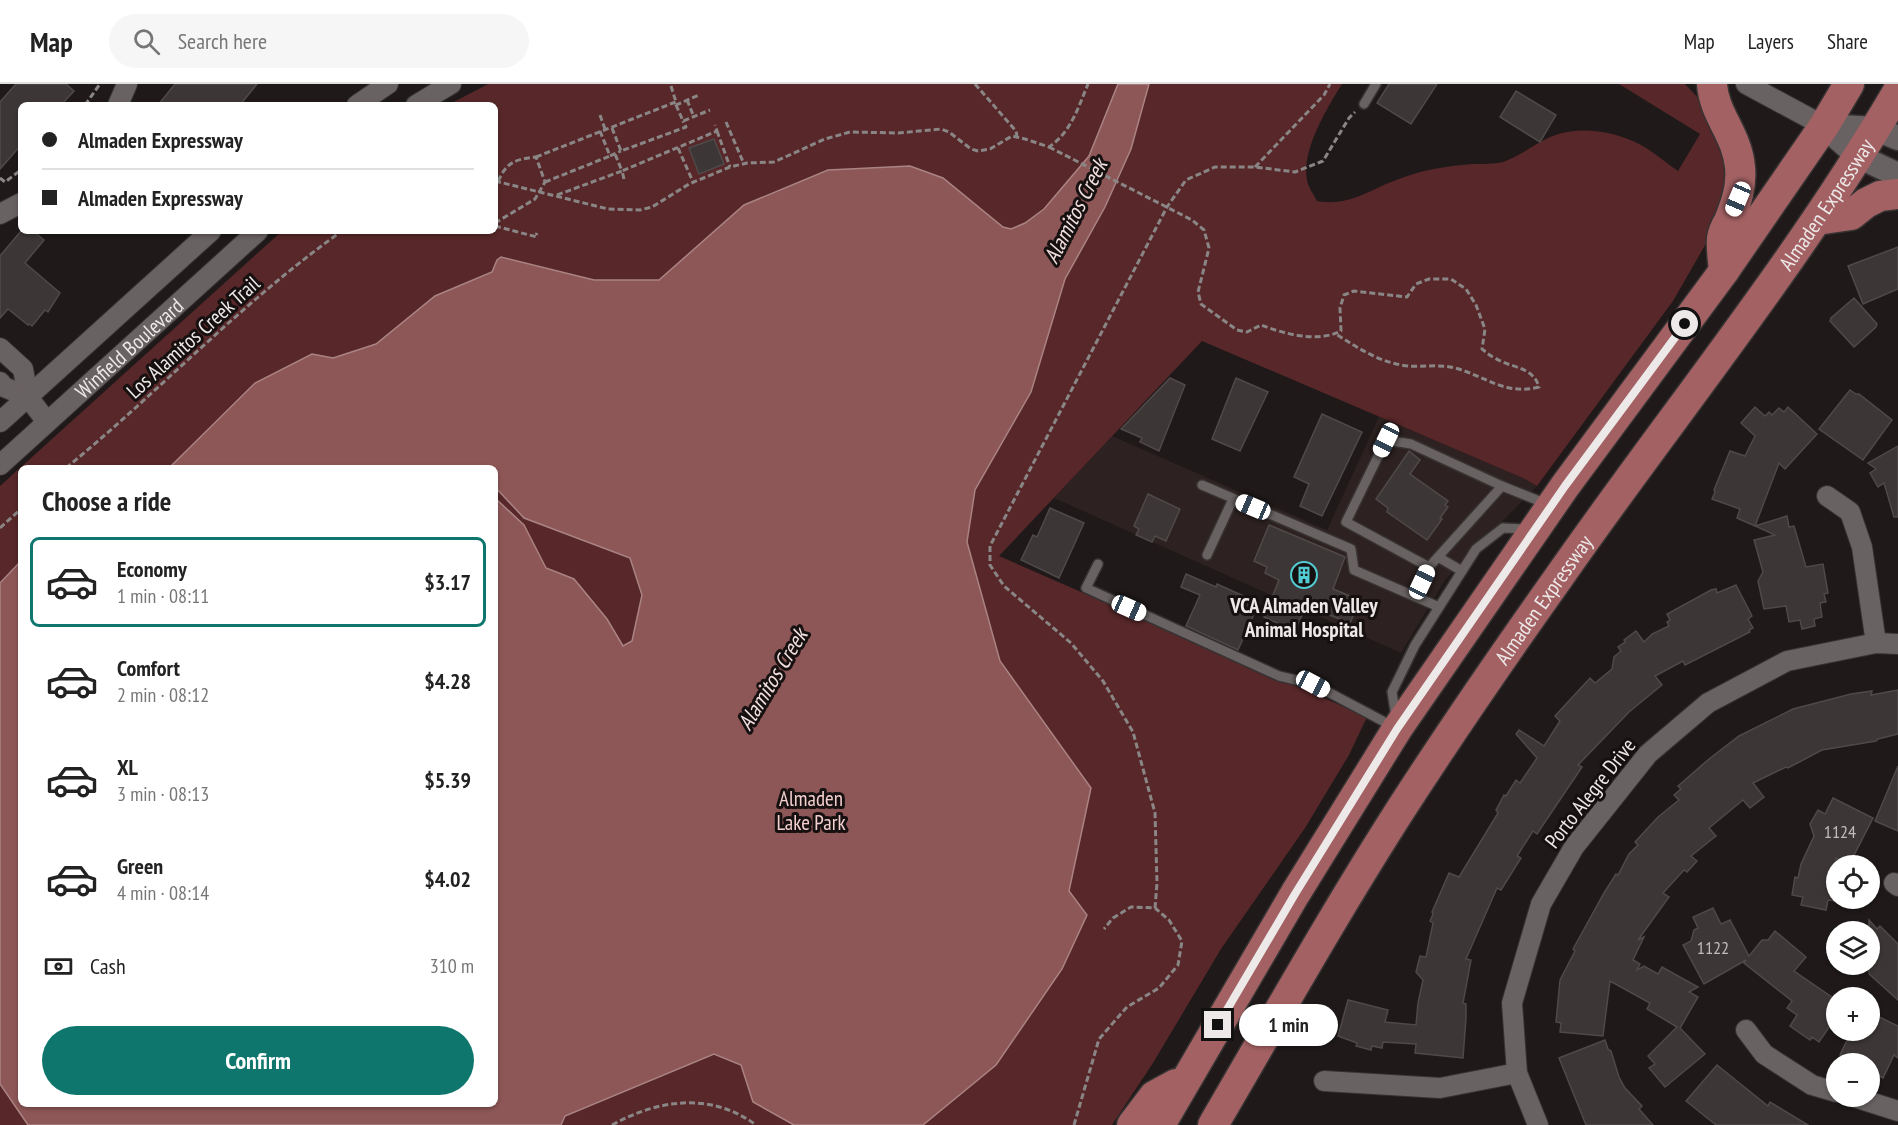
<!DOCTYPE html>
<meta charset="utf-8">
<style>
:root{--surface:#fff;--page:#f6f6f6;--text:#222;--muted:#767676;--line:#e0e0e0;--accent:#0f766e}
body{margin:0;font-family:"PT Sans Narrow",sans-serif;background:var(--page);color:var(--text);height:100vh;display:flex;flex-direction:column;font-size:22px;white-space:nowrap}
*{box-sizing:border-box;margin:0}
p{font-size:20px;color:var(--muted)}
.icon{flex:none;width:33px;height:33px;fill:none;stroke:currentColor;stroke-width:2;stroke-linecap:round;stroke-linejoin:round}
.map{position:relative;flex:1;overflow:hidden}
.drawer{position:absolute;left:18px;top:381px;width:480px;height:642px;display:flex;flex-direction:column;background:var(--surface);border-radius:9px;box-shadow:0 2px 4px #0004}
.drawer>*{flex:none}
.banner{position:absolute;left:18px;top:18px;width:480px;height:132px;border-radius:9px;box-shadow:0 2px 4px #0004;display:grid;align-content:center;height:132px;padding:0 24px;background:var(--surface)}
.fabs{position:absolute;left:1826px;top:771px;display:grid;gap:12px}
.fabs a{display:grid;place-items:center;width:54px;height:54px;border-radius:50%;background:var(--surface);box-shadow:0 2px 4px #0004;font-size:30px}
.end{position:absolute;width:27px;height:27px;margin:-14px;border:8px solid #ede9e9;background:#111;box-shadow:0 0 0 3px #111}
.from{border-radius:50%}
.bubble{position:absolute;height:42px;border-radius:21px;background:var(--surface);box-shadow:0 2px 4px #0004;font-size:20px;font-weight:600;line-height:42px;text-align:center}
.car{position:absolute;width:18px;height:36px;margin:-18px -9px;border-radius:8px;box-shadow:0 0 4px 2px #0007;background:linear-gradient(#fff 24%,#345 0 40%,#fff 0 76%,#345 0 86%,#fff 0)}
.banner b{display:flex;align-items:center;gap:21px;height:57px;font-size:22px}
.banner b+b{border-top:2px solid var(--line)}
.banner i{width:15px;height:15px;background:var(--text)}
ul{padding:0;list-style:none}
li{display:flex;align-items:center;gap:18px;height:90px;margin:0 12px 9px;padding:0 12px;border:3px solid transparent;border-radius:9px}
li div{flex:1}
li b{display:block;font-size:22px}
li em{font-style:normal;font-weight:600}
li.on{border-color:var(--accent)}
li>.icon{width:54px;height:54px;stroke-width:1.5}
h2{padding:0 24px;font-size:27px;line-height:72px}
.pay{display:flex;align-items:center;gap:15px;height:66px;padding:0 24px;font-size:22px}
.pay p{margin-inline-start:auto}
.button{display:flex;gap:12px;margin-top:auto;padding:12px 24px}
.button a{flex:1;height:69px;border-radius:36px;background:var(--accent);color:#fff;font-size:24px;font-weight:600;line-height:69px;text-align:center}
header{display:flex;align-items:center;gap:36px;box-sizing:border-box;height:84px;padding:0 30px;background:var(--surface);border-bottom:2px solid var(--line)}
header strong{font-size:28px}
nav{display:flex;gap:33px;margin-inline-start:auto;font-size:21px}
.search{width:420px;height:54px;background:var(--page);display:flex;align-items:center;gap:15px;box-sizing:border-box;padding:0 21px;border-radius:33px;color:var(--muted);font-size:22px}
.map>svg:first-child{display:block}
.built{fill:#2d2121}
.green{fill:#572729;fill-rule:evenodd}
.water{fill:#8e5757;stroke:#aa8383;stroke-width:1.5}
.building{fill:#3c3636;stroke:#4f4949;stroke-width:1.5}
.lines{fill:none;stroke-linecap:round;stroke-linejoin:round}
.service-casing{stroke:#373333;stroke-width:12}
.minor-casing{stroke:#373333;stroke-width:22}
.tertiary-casing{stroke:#373333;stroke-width:27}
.primary-casing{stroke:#373333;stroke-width:33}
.path{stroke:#8b8686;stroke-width:3;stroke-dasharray:6 3;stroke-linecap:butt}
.service{stroke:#696262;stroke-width:9}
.minor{stroke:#696262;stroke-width:20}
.tertiary{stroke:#696262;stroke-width:24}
.primary{stroke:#a36163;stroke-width:30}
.route{stroke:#ede9e9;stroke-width:8}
.labels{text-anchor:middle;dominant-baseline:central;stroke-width:6;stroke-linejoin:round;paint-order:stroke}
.number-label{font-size:18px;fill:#c1bcbc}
.street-label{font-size:21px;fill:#ede9e9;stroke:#161110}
.poi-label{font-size:21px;font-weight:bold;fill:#ede9e9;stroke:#161110}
.park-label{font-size:21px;fill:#f3cfce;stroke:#161110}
.water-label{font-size:22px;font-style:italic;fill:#f2dfdf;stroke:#161110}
</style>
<header>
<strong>Map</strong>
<div class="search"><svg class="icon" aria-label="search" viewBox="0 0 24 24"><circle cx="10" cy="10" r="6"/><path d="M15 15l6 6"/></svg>Search here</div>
<nav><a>Map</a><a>Layers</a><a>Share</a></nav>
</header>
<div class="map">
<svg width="1898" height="1041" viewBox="0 0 1898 1041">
<rect width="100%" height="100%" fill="#1f1919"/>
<path class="built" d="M1379,333L1525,395L1537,402L1445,496L1401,569L1054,414L1112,352L1327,446Z"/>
<path class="green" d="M488,0H1342C1327,24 1301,67 1307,96C1308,103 1314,111 1317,117C1350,123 1370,105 1399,95C1419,87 1441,83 1462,81C1475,79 1490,81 1503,78C1518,73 1533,61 1548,54C1576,41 1613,46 1641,61C1654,68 1666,79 1678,87L1700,50L1619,0H1685L1704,20L1733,75L1723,130L1673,217L1537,402L1525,395L1202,257L999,472L1367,633L1349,671L1305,744L1221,865L1153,979L1112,1041H0V402L282,147H495V21H448ZM21,384H495V1020H21Z"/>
<path class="water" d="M1118,0H1149L1131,65L1105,123L1065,195L1031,308L975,406L967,458L1000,577L1091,704L1069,807L1087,831L1062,885L996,981L923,1041H794L753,1018L741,981L714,970L565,1032L561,1041H28L0,1000V499L18,480L21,478V1020H495V414L524,441L546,484L574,495L607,535L623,562L632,557L642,511L630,474L524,434L495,403V384H169L255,299L312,270L333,274L376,260L435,212L492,188L497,176L501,173L594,196H659L744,121L828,86L910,82L943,94L1003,143L1011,145L1025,139L1044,125L1089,72Z"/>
<g class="building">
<path d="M16,0H66L74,7L61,21H21V61L0,85V18Z"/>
<path d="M175,0H257L240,21H158Z"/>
<path d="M1389,0H1437L1411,40L1377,19Z"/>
<path d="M1516,7L1556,31L1540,58L1500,33Z"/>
<path d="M714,55L724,80L699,90L689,64Z"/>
<path d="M21,147H33L44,156L25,179L60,209L48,228L45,226L32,242L29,240L28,241L8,225L0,234V172Z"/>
<path d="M1898,163V205L1863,220L1848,182Z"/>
<path d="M1854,214L1877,240L1876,243L1854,263L1830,237L1831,234Z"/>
<path d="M1170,294L1185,301L1159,367L1140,358L1142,354L1121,345Z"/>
<path d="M1236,294L1268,308L1240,367L1212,355Z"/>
<path d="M1850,306L1856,310H1859L1892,336L1863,376L1819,345Z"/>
<path d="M1755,323L1765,332L1769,328L1772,331L1779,324L1784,328L1788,323L1817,350L1785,385L1779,379L1755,442L1737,434L1740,425L1712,415L1715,408L1714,406L1730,367L1745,372L1755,352L1741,339Z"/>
<path d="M1322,330L1362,348L1322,432L1300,422L1309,400L1294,393Z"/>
<path d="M1898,362V433H1894L1884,399L1878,403L1870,389L1876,385L1868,379Z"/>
<path d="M1409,367L1420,376L1410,390L1448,417L1445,421L1448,423L1440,434L1442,435L1427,456L1387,428L1388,424L1376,415Z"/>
<path d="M1148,410L1180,425L1166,457L1155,452L1152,458L1136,451L1139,445L1134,442Z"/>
<path d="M1050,424L1084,439L1059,494L1021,476L1033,451L1037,453Z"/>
<path d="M1787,432L1789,443L1794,442L1806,483L1823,480L1828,509L1824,510L1826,518L1820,519L1822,533L1814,535L1815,542L1802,545L1800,536L1789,538L1786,522L1764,525L1758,497L1763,488L1754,456L1775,451L1755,442Z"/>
<path d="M1269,441L1345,473L1333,505L1360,516L1350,539L1306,522L1295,547L1264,533L1279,496L1265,489L1267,483L1254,477Z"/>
<path d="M1186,490L1216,503L1217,500L1259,519L1238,566L1186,542L1200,511L1181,503Z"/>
<path d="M1736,501L1752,532L1748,535L1753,544L1749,546L1750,548L1685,581L1683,577L1655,592L1662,601L1629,628L1578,681L1582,683L1537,750L1533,747L1517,772L1521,774L1501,806L1497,804L1466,875L1471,876L1463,919L1466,920V934L1463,974L1415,969L1416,960L1383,958L1382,964L1372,962L1371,966L1356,962L1357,959L1338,952L1348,916L1388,926L1385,938L1416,941L1418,919L1423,896L1416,888L1420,872L1426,873L1433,839L1430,837L1433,830L1432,828L1449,789L1459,793L1498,729L1496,726L1504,711L1506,712L1516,696L1520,699L1537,674L1516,650L1519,646L1544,662L1560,637L1555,632L1590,594L1595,599L1612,585L1614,573L1621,567L1618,563L1625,558L1624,556L1636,547L1644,558L1652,550L1669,542L1667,538L1670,536L1667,530L1711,506L1716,505L1717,509Z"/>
<path d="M1898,606V650L1878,655L1876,657L1822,666L1788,684L1786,683L1753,699L1764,713L1750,724L1743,716L1709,744L1716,752L1691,772L1697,777L1687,788L1684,786L1663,809L1669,813L1638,856L1644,853L1633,876L1640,880L1637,886L1644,882L1658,890L1662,883L1698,903L1689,908L1698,913L1680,944L1705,970L1665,1003L1649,984L1655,980L1648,972L1677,943L1647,925L1650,919L1610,897L1603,952L1560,948L1561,939L1556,938L1560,896L1575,867L1573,865L1604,809L1616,790L1618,791L1629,770L1638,761L1635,758L1658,733L1679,716L1674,711L1681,705L1678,702L1709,675L1739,652L1793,625L1851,610L1872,607L1871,611Z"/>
<path d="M1898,682V747L1875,737Z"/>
<path d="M1833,714L1873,734L1849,781L1836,774V817L1828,816L1826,826L1801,821L1803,813L1792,811L1795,793L1798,794L1801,780L1814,752L1810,740L1818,726L1825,730Z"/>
<path d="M1713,824L1721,840L1730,836L1749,872L1762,856H1768L1775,847L1806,873L1794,887L1836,916V933L1819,958L1812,953L1810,956L1790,942L1797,931L1787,924L1792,917L1744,879L1746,876L1704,900L1683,861L1691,857L1694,846L1698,844L1693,833Z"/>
<path d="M1869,836L1877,845L1880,842L1898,860V916L1869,890Z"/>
<path d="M1869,928L1898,942V974L1894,971L1883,994L1869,987V980H1857L1840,971L1852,946H1869Z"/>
<path d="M1605,956L1608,965L1611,967L1619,993L1625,1004L1642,1022L1639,1025L1653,1041H1586L1559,974Z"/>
<path d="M1717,981L1768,1022L1770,1018L1808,1041H1716L1686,1017Z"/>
</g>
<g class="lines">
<defs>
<g id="service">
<path d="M1364,20L1376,0"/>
<path d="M1202,401L1351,465L1354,486L1439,523"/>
<path d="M1207,471L1233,415"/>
<path d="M1438,473L1462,487"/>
<path d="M1098,480L1086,504L1279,592L1313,600L1394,643"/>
<path d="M1429,483L1346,438L1386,356L1411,360L1502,402"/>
<path d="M1415,513L1429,483L1502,402L1547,420"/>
<path d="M1396,633L1392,608L1415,561L1476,465L1503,444L1527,445"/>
</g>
<g id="minor">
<path d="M1746,0L1824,42"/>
<path d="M118,21L127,0"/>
<path d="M357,21L388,0"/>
<path d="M416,21L451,0"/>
<path d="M0,130L21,119"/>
<path d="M0,264L23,285L28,313L47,338"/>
<path d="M0,298L4,303L28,313"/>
<path d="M0,338L211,147"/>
<path id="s1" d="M0,381L258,147"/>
<path d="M1827,412L1850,428L1862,463L1876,559"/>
<path d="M1894,799L1898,802"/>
<path d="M1746,946L1764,970L1812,1001L1836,1008"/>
<path d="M1324,997L1440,1004L1517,989"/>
<path d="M1851,1012L1898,1027"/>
<path d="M1538,1041L1517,989L1512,919L1541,820L1574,763L1648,670L1708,619L1787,577L1876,559L1898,560"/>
</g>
<g id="tertiary">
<path d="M1824,42L1858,72L1898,91"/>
<path d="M1824,42L1876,45L1898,54"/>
</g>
<g id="primary">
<path d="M1712,0C1714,31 1737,50 1740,83C1742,103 1736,119 1729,137C1726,142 1723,148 1722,154C1721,164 1723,176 1724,187"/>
<path d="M1817,136L1851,131L1866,119L1880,112L1898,110"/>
<path d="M1132,1041L1154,1012L1176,1000"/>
<path d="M1160,1041L1295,810L1397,645L1565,402L1724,187L1824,42L1849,0"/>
<path id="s2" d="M1213,1041C1275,935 1335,828 1401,725C1452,646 1505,569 1559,493C1672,331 1798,178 1898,7"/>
</g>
</defs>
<use href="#service" class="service-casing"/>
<use href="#minor" class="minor-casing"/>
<use href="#tertiary" class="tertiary-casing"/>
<use href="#primary" class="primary-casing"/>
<g class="path">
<path d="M975,0L1016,47L1017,52"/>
<path d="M671,2L676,18"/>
<path d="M687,16L694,33"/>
<path d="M85,21L100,0"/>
<path d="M676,21L683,37L710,26"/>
<path d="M600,31L605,45"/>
<path d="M726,38L744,80"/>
<path d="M612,44L621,67L686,43L683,37"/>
<path d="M600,47L610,72L621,67"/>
<path d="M717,47L730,83"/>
<path d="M1049,63L1192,136L1204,146L1209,164L1198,208L1201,220L1237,246L1247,248L1261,241C1285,250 1317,259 1341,247L1340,224L1344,211L1354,207L1407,213L1416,200L1429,195H1451L1466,205L1476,221L1485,245L1482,265C1486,268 1490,272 1495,274C1510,284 1533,282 1539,303C1506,312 1485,292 1455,284C1440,280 1423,283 1408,282C1381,279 1359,265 1336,250"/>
<path d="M678,64L693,98"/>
<path d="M536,73L673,19L676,18V21L699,11"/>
<path d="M1255,83L1324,11L1330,0"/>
<path d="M0,94L5,98L21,86"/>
<path d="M624,95L622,87L717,47L715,41"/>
<path d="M495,97L608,125L640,126L652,123L689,100L730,83L747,79L774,78L825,55L850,48L898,49L941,45L949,48L971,65L978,67L990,65L1012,52L1025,55L1049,63C1071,48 1078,24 1088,0"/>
<path d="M545,98L610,72"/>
<path d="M557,111L622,87L615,70"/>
<path d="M495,139L535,115L545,98L536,73C516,75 506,78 498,98"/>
<path d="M495,142L537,153"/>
<path d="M536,151L537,149"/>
<path d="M66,384C160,307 243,217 342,147"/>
<path d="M0,444L21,425"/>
<path d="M1155,824L1157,799L1155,729L1133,648L1103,597L1071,559L1004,502L990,481V462L1167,123L1186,96L1215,83H1255L1295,88L1323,77L1349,34L1355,28"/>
<path d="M612,1041C659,1015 711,1008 756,1041"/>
<path d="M1074,1041L1099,955L1127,923L1159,904L1178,881L1182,857L1169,836L1155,824L1131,823L1113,834L1104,845"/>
</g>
<use href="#service" class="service"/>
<use href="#minor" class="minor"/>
<use href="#tertiary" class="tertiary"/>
<use href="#primary" class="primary"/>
</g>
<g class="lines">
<path class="route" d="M1218,941L1295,810L1397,645L1565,402L1685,240"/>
</g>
<defs>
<symbol id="building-ring" viewBox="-11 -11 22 22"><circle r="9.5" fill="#161110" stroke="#51ccd2" stroke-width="1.5"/><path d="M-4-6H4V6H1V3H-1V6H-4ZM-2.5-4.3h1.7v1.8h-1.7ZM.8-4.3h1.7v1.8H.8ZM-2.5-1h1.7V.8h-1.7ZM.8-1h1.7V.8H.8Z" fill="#51ccd2"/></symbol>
</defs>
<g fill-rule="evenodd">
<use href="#building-ring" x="1289" y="476" width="30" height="30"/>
</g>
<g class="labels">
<g class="number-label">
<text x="1840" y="747">1124</text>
<text x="1713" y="863">1122</text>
</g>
<g class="street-label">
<text stroke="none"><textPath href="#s2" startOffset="1107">Almaden Expressway</textPath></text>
<text transform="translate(193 253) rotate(-42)">Los Alamitos Creek Trail</text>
<text stroke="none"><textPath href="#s1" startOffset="174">Winfield Boulevard</textPath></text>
<text stroke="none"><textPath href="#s2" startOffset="621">Almaden Expressway</textPath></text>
<text transform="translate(1590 709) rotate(-52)">Porto Alegre Drive</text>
</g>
<g class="poi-label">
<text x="1304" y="521">VCA Almaden Valley<tspan x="1304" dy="24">Animal Hospital</tspan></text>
</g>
<g class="park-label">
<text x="811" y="714">Almaden<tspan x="811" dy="24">Lake Park</tspan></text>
</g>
<g class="water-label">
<text transform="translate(1075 127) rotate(-63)">Alamitos Creek</text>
<text transform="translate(772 595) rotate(-59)">Alamitos Creek</text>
</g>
</g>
</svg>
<div class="fabs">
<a><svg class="icon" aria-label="locate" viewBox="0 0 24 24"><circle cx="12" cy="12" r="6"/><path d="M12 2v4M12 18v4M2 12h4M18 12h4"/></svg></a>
<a><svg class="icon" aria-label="layers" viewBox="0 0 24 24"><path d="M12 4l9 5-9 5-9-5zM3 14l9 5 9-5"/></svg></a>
<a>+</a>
<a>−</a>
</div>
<i class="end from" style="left:1685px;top:240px"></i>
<i class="end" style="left:1218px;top:941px"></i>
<div class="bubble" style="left:1239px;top:920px;width:99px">1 min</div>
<i class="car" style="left:1738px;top:115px;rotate:203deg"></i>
<i class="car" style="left:1386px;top:356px;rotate:206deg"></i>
<i class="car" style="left:1253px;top:423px;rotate:293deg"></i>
<i class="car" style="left:1422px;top:498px;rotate:25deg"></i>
<i class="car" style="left:1129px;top:524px;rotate:114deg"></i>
<i class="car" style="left:1313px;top:600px;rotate:118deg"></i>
<div class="banner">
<b><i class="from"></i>Almaden Expressway</b>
<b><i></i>Almaden Expressway</b>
</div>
<section class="drawer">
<h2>Choose a ride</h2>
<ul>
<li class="on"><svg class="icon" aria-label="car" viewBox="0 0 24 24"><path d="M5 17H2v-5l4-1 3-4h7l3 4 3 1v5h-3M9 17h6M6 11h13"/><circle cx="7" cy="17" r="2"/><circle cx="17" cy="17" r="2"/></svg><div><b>Economy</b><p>1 min · 08:11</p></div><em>$3.17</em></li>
<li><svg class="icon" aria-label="car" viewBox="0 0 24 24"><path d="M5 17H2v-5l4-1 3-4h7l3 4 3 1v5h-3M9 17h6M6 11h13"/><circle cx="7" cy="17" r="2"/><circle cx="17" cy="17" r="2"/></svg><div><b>Comfort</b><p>2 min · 08:12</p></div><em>$4.28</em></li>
<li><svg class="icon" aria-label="car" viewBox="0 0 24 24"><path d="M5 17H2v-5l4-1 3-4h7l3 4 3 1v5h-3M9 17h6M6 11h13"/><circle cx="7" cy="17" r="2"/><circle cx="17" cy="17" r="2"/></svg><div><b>XL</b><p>3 min · 08:13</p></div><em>$5.39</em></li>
<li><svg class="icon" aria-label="car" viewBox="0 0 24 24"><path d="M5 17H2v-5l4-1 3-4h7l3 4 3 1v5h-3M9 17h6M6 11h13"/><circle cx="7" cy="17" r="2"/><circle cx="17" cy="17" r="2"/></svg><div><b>Green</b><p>4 min · 08:14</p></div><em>$4.02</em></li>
</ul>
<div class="pay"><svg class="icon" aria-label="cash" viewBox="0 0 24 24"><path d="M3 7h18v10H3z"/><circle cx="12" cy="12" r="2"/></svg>Cash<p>310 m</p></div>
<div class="button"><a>Confirm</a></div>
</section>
</div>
